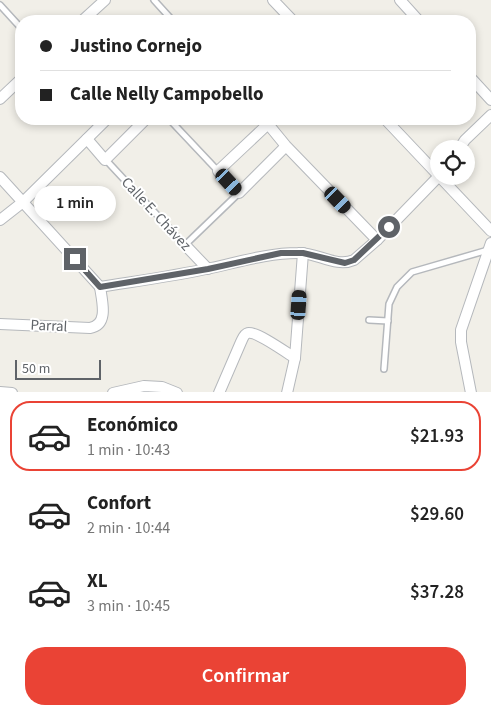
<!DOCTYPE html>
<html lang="es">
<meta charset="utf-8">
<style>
:root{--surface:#fff;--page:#f2f2f2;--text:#222;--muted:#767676;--line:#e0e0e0;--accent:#ea4335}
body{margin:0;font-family:"Source Sans 3",sans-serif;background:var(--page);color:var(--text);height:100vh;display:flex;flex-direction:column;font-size:19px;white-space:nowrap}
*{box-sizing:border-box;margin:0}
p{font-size:16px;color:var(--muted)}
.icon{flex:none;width:28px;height:28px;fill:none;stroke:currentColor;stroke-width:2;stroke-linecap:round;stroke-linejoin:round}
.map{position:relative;height:392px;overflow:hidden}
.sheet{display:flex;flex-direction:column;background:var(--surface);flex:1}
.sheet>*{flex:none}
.guide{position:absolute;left:15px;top:15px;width:461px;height:110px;border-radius:20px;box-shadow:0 2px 8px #0003;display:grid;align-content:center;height:110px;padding:0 25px;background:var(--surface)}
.buttons{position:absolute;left:430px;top:140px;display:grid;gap:10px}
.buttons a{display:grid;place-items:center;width:45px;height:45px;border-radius:50%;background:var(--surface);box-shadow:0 2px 8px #0003;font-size:25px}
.scale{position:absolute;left:15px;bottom:12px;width:86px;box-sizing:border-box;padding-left:5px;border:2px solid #5f6368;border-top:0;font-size:14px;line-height:18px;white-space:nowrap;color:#5f6368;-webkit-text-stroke:4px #fff;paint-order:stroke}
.end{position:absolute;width:22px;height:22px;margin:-11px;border:6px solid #5f6368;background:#fff;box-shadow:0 0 0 2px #fff}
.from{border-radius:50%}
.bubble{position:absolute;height:35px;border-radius:18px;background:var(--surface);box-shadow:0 2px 8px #0003;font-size:16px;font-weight:600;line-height:35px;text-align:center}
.car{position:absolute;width:15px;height:30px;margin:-15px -8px;border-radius:6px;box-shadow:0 0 4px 1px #0007;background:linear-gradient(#222 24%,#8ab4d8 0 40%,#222 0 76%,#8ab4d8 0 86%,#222 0)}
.guide b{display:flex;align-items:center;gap:18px;height:48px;font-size:19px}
.guide b+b{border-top:1px solid var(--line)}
.guide i{width:12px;height:12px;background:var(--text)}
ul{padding:9px 0 0;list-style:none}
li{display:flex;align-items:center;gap:15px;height:70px;margin:0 10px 8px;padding:0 15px;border:2px solid transparent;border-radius:20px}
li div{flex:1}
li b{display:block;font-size:19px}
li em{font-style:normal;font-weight:600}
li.current{border-color:var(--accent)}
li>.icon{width:45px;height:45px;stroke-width:1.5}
.primary-button{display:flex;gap:10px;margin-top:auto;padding:10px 25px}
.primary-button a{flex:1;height:58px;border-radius:20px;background:var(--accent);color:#fff;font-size:20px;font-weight:600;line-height:58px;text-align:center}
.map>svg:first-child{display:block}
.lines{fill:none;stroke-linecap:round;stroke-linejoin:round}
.lane-casing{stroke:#b5b8bc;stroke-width:8}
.street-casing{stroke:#b5b8bc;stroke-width:12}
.lane{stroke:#fff;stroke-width:5}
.street{stroke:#fff;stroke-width:10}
.route{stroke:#5f6368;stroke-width:6}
.labels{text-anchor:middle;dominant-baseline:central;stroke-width:4;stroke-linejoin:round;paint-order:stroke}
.street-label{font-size:15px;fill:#5f6368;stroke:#fff}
</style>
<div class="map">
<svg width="491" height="393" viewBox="0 0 491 393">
<rect width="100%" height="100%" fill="#f1efe8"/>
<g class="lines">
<defs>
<g id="lane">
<path d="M154,0L173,21"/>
<path d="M0,5L21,28"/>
<path d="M169,119L218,171"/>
<path d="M106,160L185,245L239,193"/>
<path d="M369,320L388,321"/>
<path d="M384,369L389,304L397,287L412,272L488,250"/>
</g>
<g id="street">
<path d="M273,0L293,21"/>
<path d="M400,0L419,21"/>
<path d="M82,21L105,0"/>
<path d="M470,77L491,100"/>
<path d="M0,99L21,79"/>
<path d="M385,119L491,231"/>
<path d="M87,139L105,160L146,119"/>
<path d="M286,146L239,193L218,171L268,124L286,146L377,240"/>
<path d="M459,149L465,140L491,115"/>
<path d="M0,177L100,287"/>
<path d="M0,220L23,202L107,119"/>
<path d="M185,245L208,269"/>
<path d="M100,287C137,281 174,276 211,268C239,262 268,253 298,253C316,252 336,268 354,260L377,240L439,176"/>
<path d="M0,324L90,328C109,325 102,301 100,287"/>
<path d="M0,392L12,393"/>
<path d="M113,393L144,386L162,387L177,393"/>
<path d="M219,393L241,342C243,338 244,334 248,333C256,331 287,353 295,358"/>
<path d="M287,393L295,358L303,253"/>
<path d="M471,393L461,342V330L491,243"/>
</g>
</defs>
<use href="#lane" class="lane-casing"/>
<use href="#street" class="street-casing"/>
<use href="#lane" class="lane"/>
<use href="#street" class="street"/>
</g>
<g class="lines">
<path class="route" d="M75,259L100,287L208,269L281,253H303L345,263L354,260L389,227"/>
</g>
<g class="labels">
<g class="street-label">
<text transform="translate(156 214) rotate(47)">Calle E. Chávez</text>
<text transform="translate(49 326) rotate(3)">Parral</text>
</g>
</g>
</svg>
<div class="buttons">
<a><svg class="icon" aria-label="locate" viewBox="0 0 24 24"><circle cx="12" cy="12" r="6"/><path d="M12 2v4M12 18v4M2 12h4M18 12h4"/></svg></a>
</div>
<div class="scale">50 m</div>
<i class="end from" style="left:389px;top:227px"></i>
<i class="end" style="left:75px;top:259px"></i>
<div class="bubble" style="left:34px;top:186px;width:82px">1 min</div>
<i class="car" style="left:229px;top:182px;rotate:137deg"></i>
<i class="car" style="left:338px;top:200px;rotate:136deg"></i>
<i class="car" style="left:299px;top:305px;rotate:4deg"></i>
<div class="guide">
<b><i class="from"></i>Justino Cornejo</b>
<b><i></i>Calle Nelly Campobello</b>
</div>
</div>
<section class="sheet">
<ul>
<li class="current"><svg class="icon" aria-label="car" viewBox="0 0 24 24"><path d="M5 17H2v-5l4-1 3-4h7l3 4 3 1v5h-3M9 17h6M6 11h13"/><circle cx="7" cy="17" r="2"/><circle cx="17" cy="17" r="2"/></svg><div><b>Económico</b><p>1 min · 10:43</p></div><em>$21.93</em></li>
<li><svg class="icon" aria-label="car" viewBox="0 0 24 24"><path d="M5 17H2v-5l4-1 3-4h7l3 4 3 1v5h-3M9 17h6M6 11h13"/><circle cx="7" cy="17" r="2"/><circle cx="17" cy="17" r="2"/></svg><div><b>Confort</b><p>2 min · 10:44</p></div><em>$29.60</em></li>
<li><svg class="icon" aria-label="car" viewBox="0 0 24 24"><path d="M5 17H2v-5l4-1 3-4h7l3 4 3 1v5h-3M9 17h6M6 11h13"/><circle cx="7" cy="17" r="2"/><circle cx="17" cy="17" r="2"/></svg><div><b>XL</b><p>3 min · 10:45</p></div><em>$37.28</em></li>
</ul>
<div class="primary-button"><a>Confirmar</a></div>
</section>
